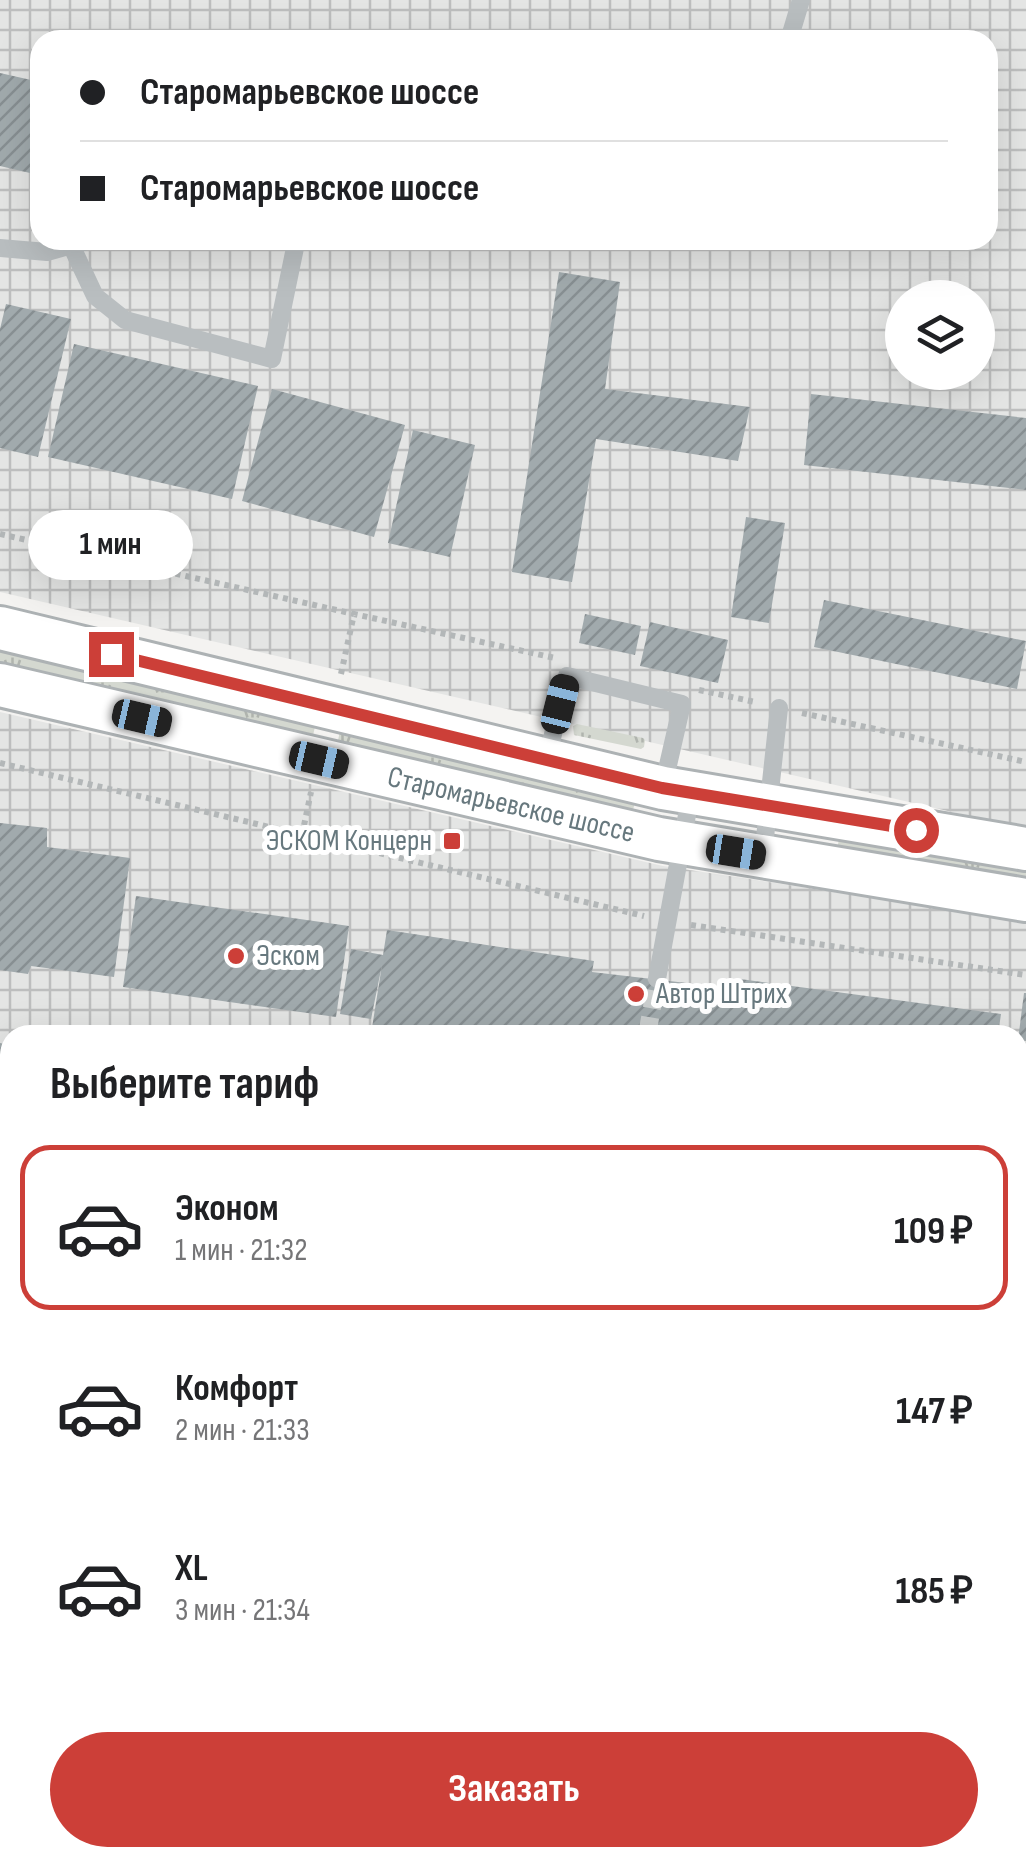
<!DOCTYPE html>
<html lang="ru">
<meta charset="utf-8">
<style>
:root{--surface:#fff;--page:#f2f2f2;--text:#202124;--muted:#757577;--line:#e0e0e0;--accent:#cc3f38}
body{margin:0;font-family:"Sofia Sans Condensed",sans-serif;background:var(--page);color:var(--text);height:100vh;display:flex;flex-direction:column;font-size:38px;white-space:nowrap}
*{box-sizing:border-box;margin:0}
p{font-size:32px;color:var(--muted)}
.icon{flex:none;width:55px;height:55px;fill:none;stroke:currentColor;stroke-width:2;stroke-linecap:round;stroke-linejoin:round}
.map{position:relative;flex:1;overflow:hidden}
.sheet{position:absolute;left:0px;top:1025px;width:1028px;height:842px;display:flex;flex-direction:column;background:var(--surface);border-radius:30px 30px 0 0;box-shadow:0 10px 40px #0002}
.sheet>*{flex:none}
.top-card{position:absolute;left:30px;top:30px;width:968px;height:220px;border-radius:30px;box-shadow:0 10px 40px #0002;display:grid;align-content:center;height:220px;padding:0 50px;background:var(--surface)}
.tools{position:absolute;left:885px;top:280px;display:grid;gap:20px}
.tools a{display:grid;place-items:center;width:110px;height:110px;border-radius:50%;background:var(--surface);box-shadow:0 10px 40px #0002;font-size:50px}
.end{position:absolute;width:45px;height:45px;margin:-22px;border:12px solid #cc3f38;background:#fff;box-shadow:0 0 0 5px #fff}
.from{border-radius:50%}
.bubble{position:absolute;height:70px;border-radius:35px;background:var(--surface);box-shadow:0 10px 40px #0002;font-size:32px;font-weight:700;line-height:70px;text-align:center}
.car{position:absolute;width:30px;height:60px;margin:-30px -15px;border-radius:12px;box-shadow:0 0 8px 2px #0007;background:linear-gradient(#222 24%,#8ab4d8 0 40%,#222 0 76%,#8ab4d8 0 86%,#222 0)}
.top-card b{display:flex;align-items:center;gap:35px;height:95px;font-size:38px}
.top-card b+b{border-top:2px solid var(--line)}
.top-card i{width:25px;height:25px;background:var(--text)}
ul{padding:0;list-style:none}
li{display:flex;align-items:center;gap:30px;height:165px;margin:0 20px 15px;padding:0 30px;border:5px solid transparent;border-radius:30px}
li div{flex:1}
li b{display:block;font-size:38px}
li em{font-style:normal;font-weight:700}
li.active{border-color:var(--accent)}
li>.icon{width:90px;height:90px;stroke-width:1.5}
h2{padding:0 50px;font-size:45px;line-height:120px}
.action{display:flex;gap:20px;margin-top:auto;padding:20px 50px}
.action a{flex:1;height:115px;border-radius:60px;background:var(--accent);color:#fff;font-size:40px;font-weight:700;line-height:115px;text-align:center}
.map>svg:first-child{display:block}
.industrial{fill:url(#industrial-grid);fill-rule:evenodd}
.grass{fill:url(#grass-tufts)}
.building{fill:url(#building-hatch)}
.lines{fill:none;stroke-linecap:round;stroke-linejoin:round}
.minor-tunnel{stroke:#cacece;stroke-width:18;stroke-dasharray:18 9;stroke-linecap:butt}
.major-casing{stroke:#adb2b4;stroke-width:48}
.path{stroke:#b3b7b8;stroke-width:6;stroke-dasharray:5 5;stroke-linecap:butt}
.minor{stroke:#b9bec0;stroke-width:18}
.major{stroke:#fff;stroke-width:42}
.rail{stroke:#9ca3a6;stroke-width:8;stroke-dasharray:15 8;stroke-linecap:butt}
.route{stroke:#cc3f38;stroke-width:12}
.poi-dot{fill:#cc3f38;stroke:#fff;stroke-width:4}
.labels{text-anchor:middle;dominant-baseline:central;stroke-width:10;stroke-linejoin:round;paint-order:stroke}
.street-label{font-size:30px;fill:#67787e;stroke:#fff}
.poi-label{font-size:30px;fill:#67787e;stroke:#fff;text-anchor:start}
</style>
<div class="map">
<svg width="1026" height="1866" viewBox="0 0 1026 1866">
<defs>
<pattern id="industrial-grid" width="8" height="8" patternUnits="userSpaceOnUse" patternTransform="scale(2.5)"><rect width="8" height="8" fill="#e4e5e4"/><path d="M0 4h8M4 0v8" fill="none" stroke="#bdbebe"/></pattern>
<pattern id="grass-tufts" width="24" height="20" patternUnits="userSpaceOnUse" patternTransform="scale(2.5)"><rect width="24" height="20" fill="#d4d8d0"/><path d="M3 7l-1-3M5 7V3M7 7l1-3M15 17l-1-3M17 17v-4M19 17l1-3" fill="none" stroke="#b0b4ae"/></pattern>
<pattern id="building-hatch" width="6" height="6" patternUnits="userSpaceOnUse" patternTransform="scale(2.5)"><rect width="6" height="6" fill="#a1aaad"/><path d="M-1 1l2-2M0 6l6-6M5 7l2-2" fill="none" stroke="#878f92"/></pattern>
</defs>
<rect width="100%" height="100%" fill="#f4f3f1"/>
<g class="industrial">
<path d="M0,0H1026V829L0,592ZM40,40H988V240H40ZM902,298H978V372H902Z"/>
<path d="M0,712L663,866L1026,921V1866H0ZM10,1035H1018V1858H10Z"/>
</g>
<g class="grass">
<path d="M0,643L317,718L311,744L0,670Z"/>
<path d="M577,724L643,738L645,740L644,747L641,749L574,735L573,726Z"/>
<path d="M341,726L635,802L632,814L336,750Z"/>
<path d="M843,834L1026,865V888L837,850L839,839Z"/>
</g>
<g class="building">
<path d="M0,73L40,82V131L30,173L0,166Z"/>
<path d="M559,272L620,282L605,389L750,407L738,461L596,439L572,582L512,572Z"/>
<path d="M6,304L71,319L38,457L0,448V329Z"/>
<path d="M74,344L258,386L232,499L48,457Z"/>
<path d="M272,389L405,425L374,537L242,501Z"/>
<path d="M811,394L1026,418V490L804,465Z"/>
<path d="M413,430L475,445L450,557L388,543Z"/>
<path d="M746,517L785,523L769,623L731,617Z"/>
<path d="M824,600L1026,641L1017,689L814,647Z"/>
<path d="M585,614L641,626L635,655L579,643Z"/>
<path d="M650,622L728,640L718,683L640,666Z"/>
<path d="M0,823L47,828V847L130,858L114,977L31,966L28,974L0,970Z"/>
<path d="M136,896L349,926L336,1017L123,987Z"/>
<path d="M387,930L594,961L592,972L738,989L740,979L1001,1014L998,1035L371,1034L382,965L371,1019L340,1014L351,949L383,955Z"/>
<path d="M1024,993H1026V1041L1018,1040Z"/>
<path d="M0,1043L10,1045V1202L0,1201Z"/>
<path d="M0,1361L10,1362V1502L0,1500Z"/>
<path d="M0,1622L6,1623L2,1648H0Z"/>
<path d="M1018,1783L1026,1784V1866H997L998,1858H1018Z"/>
<path d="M228,1858H891L890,1866H271L228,1860Z"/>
</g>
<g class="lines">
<path class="minor-tunnel" d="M647,1035L657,979"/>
<defs>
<g id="major">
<path d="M0,628L663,788L1026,849"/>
<path d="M0,685L659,839L1026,900"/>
</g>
</defs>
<use href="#major" class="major-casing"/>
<g class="path">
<path d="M0,534L354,614"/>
<path d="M341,674L354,614L555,658"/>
<path d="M699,690L755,702"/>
<path d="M802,713L1026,762"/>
<path d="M0,763L644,916"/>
<path d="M302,835L311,792"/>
<path d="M691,925L1026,975"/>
</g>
<g class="minor">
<path d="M789,40L801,0"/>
<path d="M71,245L95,296L125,320L272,359L296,243L289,240"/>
<path d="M0,248L47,252L90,240"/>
<path d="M547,759L567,676L682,704L663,787"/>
<path d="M763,856L779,708"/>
<path d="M657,979L691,793"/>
</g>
<use href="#major" class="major"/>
<g class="rail">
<path d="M0,1529L10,1530"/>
<path d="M0,1812L10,1824"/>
<path d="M38,1858L45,1866"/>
</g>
</g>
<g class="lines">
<path class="route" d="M111,654L662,788L916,830"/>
</g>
<g class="poi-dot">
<rect x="442" y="831" width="20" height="20" rx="5"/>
<circle cx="236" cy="956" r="10"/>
<circle cx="636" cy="994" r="10"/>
</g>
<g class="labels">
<g class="street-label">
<text transform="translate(511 805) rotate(13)">Старомарьевское шоссе</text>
</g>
<g class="poi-label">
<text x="432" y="841" text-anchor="end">ЭСКОМ Концерн</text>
<text x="256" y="956">Эском</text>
<text x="656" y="994">Автор Штрих</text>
</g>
</g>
</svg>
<div class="tools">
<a><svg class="icon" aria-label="layers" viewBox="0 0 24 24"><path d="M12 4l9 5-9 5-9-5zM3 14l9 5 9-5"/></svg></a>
</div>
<i class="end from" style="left:916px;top:830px"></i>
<i class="end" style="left:111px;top:654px"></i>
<div class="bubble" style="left:28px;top:510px;width:165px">1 мин</div>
<i class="car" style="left:560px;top:704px;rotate:14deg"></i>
<i class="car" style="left:142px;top:718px;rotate:103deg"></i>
<i class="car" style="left:319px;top:760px;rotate:103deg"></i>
<i class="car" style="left:736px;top:852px;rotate:99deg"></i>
<div class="top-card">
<b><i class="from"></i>Старомарьевское шоссе</b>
<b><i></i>Старомарьевское шоссе</b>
</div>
<section class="sheet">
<h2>Выберите тариф</h2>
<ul>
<li class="active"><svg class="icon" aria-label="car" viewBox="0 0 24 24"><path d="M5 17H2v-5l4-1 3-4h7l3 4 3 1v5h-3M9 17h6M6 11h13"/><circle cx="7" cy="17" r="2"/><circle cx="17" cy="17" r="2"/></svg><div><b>Эконом</b><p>1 мин · 21:32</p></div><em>109 ₽</em></li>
<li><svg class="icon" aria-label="car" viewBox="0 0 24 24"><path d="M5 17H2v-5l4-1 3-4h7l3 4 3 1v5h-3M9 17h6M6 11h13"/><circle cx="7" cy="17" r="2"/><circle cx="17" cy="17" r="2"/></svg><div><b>Комфорт</b><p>2 мин · 21:33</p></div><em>147 ₽</em></li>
<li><svg class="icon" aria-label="car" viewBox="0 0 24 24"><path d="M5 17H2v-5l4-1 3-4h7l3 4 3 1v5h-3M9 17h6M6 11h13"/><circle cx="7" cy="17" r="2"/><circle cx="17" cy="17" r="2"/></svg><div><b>XL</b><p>3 мин · 21:34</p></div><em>185 ₽</em></li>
</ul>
<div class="action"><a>Заказать</a></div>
</section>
</div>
